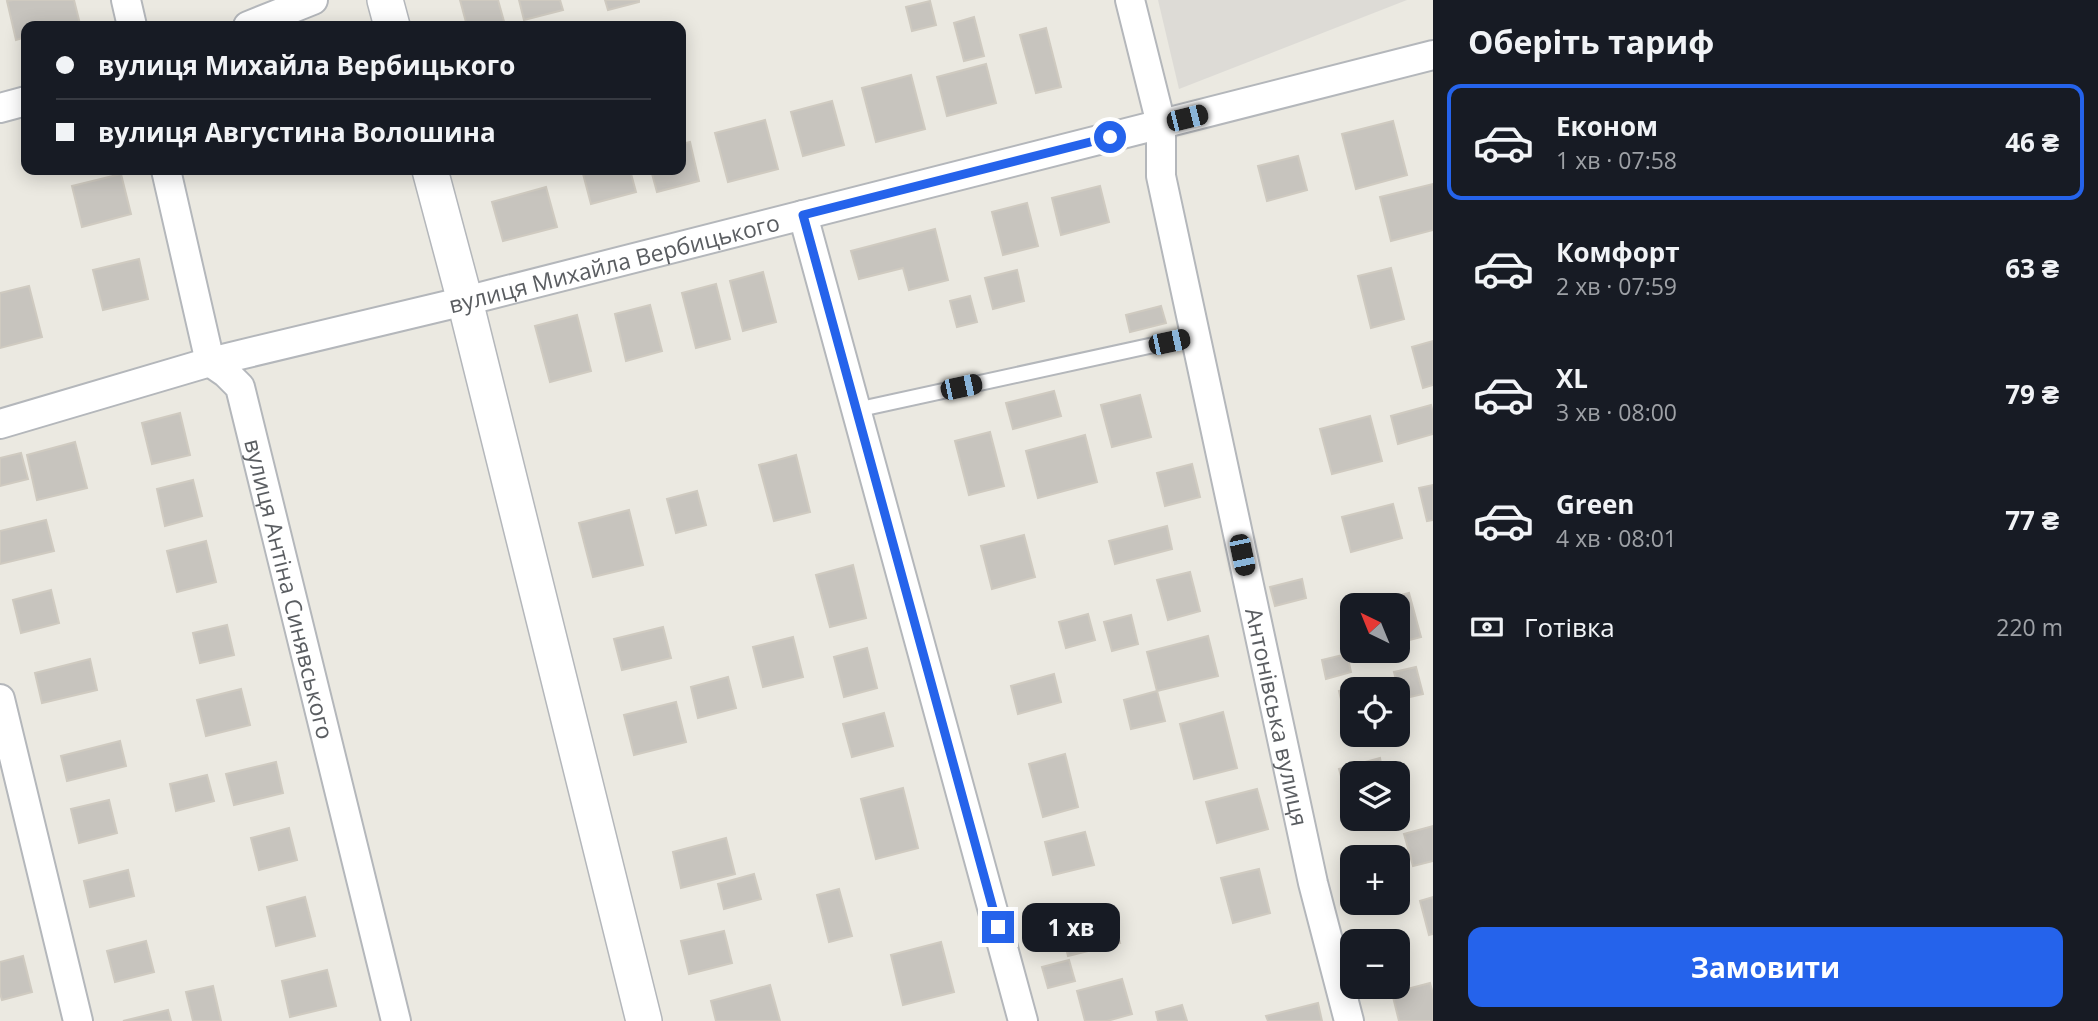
<!DOCTYPE html>
<html lang="uk">
<meta charset="utf-8">
<style>
:root{--surface:#171b24;--page:#20242c;--text:#f1f3f6;--muted:#9ea1a6;--line:#363941;--accent:#2563eb}
body{margin:0;font-family:"Open Sans",sans-serif;background:var(--page);color:var(--text);height:100vh;display:flex;flex-direction:column;font-size:26px;white-space:nowrap}
*{box-sizing:border-box;margin:0}
p{font-size:23px;color:var(--muted)}
.icon{flex:none;width:38px;height:38px;fill:none;stroke:currentColor;stroke-width:2;stroke-linecap:round;stroke-linejoin:round}
.map{position:relative;flex:1;overflow:hidden}
.drawer{display:flex;flex-direction:column;background:var(--surface);width:665px}
.drawer>*{flex:none}
.top-card{position:absolute;left:21px;top:21px;width:665px;height:154px;border-radius:14px;box-shadow:0 4px 18px #0003;display:grid;align-content:center;height:154px;padding:0 35px;background:var(--surface)}
.needle{width:46px;rotate:317deg}
.fabs{position:absolute;left:1340px;top:593px;display:grid;gap:14px}
.fabs a{display:grid;place-items:center;width:70px;height:70px;border-radius:14px;background:var(--surface);box-shadow:0 4px 18px #0003;font-size:35px}
.end{position:absolute;width:32px;height:32px;margin:-16px;border:9px solid #2563eb;background:#fff;box-shadow:0 0 0 4px #fff}
.from{border-radius:50%}
.bubble{position:absolute;height:49px;border-radius:14px;background:var(--surface);box-shadow:0 4px 18px #0003;font-size:23px;font-weight:700;line-height:49px;text-align:center}
.car{position:absolute;width:21px;height:42px;margin:-21px -10px;border-radius:9px;box-shadow:0 0 5px 2px #0007;background:linear-gradient(#222 24%,#8ab4d8 0 40%,#222 0 76%,#8ab4d8 0 86%,#222 0)}
.top-card b{display:flex;align-items:center;gap:24px;height:66px;font-size:26px}
.top-card b+b{border-top:2px solid var(--line)}
.top-card i{width:18px;height:18px;background:var(--text)}
ul{padding:0;list-style:none}
li{display:flex;align-items:center;gap:21px;height:116px;margin:0 14px 10px;padding:0 21px;border:4px solid transparent;border-radius:14px}
li div{flex:1}
li b{display:block;font-size:26px}
li em{font-style:normal;font-weight:700}
li.on{border-color:var(--accent)}
li>.icon{width:63px;height:63px;stroke-width:1.5}
h2{padding:0 35px;font-size:32px;line-height:84px}
.pay{display:flex;align-items:center;gap:18px;height:77px;padding:0 35px;font-size:26px}
.pay p{margin-inline-start:auto}
.primary-button{display:flex;gap:14px;margin-top:auto;padding:14px 35px}
.primary-button a{flex:1;height:80px;border-radius:14px;background:var(--accent);color:#fff;font-size:28px;font-weight:700;line-height:80px;text-align:center}
main{display:flex;flex:1;min-height:0}
.map>svg:first-child{display:block}
.industrial{fill:#dddbd6}
.building{fill:#c7c4be;stroke:#cfcac0;stroke-width:2}
.lines{fill:none;stroke-linecap:round;stroke-linejoin:round}
.service-casing{stroke:#b4b7bb;stroke-width:18}
.minor-casing{stroke:#b4b7bb;stroke-width:32}
.tertiary-casing{stroke:#b4b7bb;stroke-width:38}
.service{stroke:#fff;stroke-width:14}
.minor{stroke:#fff;stroke-width:28}
.tertiary{stroke:#fff;stroke-width:35}
.route{stroke:#2563eb;stroke-width:9}
.labels{text-anchor:middle;dominant-baseline:central;stroke-width:7;stroke-linejoin:round;paint-order:stroke}
.street-label{font-size:23px;fill:#5a5d61;stroke:#fff}
</style>
<main>
<div class="map">
<svg width="1433" height="1021" viewBox="0 0 1433 1021">
<rect width="100%" height="100%" fill="#ebe9e1"/>
<path class="industrial" d="M1158,0H1407L1179,89Z"/>
<g class="building">
<path d="M13,0H74L80,24L72,26H26V37L16,40L7,1Z"/>
<path d="M460,0H498L505,25L467,26Z"/>
<path d="M519,0H560L563,10L524,20Z"/>
<path d="M605,0H639V2L608,10Z"/>
<path d="M930,1L936,25L912,31L906,7Z"/>
<path d="M974,17L984,56L964,61L954,23Z"/>
<path d="M1046,28L1061,87L1036,93L1020,35Z"/>
<path d="M986,64L996,103L947,116L937,77Z"/>
<path d="M911,75L925,129L876,142L862,88Z"/>
<path d="M832,101L844,145L803,156L791,112Z"/>
<path d="M765,120L778,169L728,182L715,133Z"/>
<path d="M1393,121L1407,175L1356,189L1342,134Z"/>
<path d="M690,142L699,181L657,192L651,170H681V144Z"/>
<path d="M1298,156L1307,190L1267,201L1258,166Z"/>
<path d="M582,170H630L636,192L591,204Z"/>
<path d="M121,174L131,214L82,227L72,186Z"/>
<path d="M1433,184V230L1391,241L1380,197Z"/>
<path d="M1100,186L1109,222L1061,235L1052,198Z"/>
<path d="M546,187L557,227L503,241L492,202Z"/>
<path d="M1027,203L1038,246L1003,255L992,212Z"/>
<path d="M935,229L948,280L909,290L903,268L859,279L851,251Z"/>
<path d="M139,259L148,299L103,310L93,270Z"/>
<path d="M1391,268L1404,319L1371,328L1358,276Z"/>
<path d="M1017,270L1024,301L993,309L985,278Z"/>
<path d="M763,272L776,322L743,331L730,281Z"/>
<path d="M716,284L730,339L696,348L682,293Z"/>
<path d="M29,286L42,337L0,348V293Z"/>
<path d="M970,296L977,322L957,327L950,301Z"/>
<path d="M650,305L662,351L626,361L615,314Z"/>
<path d="M1161,306L1166,323L1130,332L1126,315Z"/>
<path d="M577,315L591,371L550,382L535,326Z"/>
<path d="M1433,341V385L1423,388L1412,347Z"/>
<path d="M1054,391L1061,416L1013,429L1006,403Z"/>
<path d="M1140,395L1151,437L1112,447L1101,405Z"/>
<path d="M1431,405L1433,413V434L1398,444L1391,416Z"/>
<path d="M180,413L190,455L152,464L142,423Z"/>
<path d="M1370,416L1382,461L1332,474L1320,429Z"/>
<path d="M990,432L1004,486L969,495L955,441Z"/>
<path d="M1085,435L1097,482L1038,498L1026,451Z"/>
<path d="M75,442L87,488L37,500L27,455Z"/>
<path d="M21,453L28,479L0,486V458Z"/>
<path d="M796,455L810,512L774,521L759,465Z"/>
<path d="M1192,464L1200,497L1165,506L1157,473Z"/>
<path d="M193,480L202,516L165,526L157,489Z"/>
<path d="M1433,485V520L1427,521L1419,488Z"/>
<path d="M697,491L706,525L676,533L667,499Z"/>
<path d="M1393,504L1402,538L1351,552L1342,517Z"/>
<path d="M629,510L643,565L593,577L579,523Z"/>
<path d="M46,520L54,551L0,564V531Z"/>
<path d="M1167,526L1172,549L1115,564L1109,541Z"/>
<path d="M1024,535L1035,577L992,589L981,546Z"/>
<path d="M206,541L216,582L177,592L167,551Z"/>
<path d="M853,565L866,618L830,627L816,575Z"/>
<path d="M1190,572L1200,611L1168,620L1157,580Z"/>
<path d="M1302,579L1306,598L1275,606L1270,587Z"/>
<path d="M51,590L59,623L21,633L13,600Z"/>
<path d="M1409,593L1421,637L1398,643V606H1371L1370,603Z"/>
<path d="M1088,614L1095,640L1066,648L1059,622Z"/>
<path d="M1131,615L1138,644L1112,651L1104,622Z"/>
<path d="M227,625L234,655L200,663L193,633Z"/>
<path d="M663,627L671,658L622,670L614,639Z"/>
<path d="M1208,636L1218,676L1157,691L1147,652Z"/>
<path d="M793,637L803,677L763,687L753,647Z"/>
<path d="M867,648L877,688L844,697L834,657Z"/>
<path d="M1347,654L1351,672L1326,679L1322,660Z"/>
<path d="M90,659L97,690L42,703L35,673Z"/>
<path d="M1416,667L1423,694L1401,699L1394,672Z"/>
<path d="M1054,674L1061,702L1018,714L1011,686Z"/>
<path d="M728,677L736,708L698,718L691,687Z"/>
<path d="M1379,681L1382,690H1353V714L1345,716L1339,691Z"/>
<path d="M241,689L250,725L206,736L197,700Z"/>
<path d="M1157,691L1165,721L1131,729L1124,700Z"/>
<path d="M676,702L686,742L634,755L624,715Z"/>
<path d="M1223,712L1237,768L1194,779L1180,724Z"/>
<path d="M884,713L893,746L852,757L843,724Z"/>
<path d="M120,741L126,766L67,781L61,756Z"/>
<path d="M1065,754L1078,807L1043,817L1029,764Z"/>
<path d="M1380,758L1383,774H1353V800L1348,801L1339,769Z"/>
<path d="M276,762L283,793L234,805L226,774Z"/>
<path d="M207,775L214,801L176,811L170,784Z"/>
<path d="M903,788L918,848L876,859L861,799Z"/>
<path d="M1257,789L1268,829L1217,843L1206,802Z"/>
<path d="M109,800L117,833L79,843L71,809Z"/>
<path d="M1433,826V861L1413,866L1404,834Z"/>
<path d="M289,828L297,860L259,870L251,838Z"/>
<path d="M1085,832L1094,865L1053,875L1045,842Z"/>
<path d="M726,838L735,874L681,888L673,852Z"/>
<path d="M1259,869L1270,913L1233,923L1221,878Z"/>
<path d="M128,870L134,896L90,907L84,881Z"/>
<path d="M754,874L761,899L724,909L718,884Z"/>
<path d="M839,889L852,936L829,942L817,895Z"/>
<path d="M305,897L315,936L276,946L267,907Z"/>
<path d="M1433,897V934L1429,935L1420,901Z"/>
<path d="M1111,910L1120,943L1068,956L1060,923Z"/>
<path d="M724,931L732,963L689,974L681,941Z"/>
<path d="M146,941L154,972L115,982L107,951Z"/>
<path d="M941,942L954,992L903,1005L891,955Z"/>
<path d="M23,956L32,992L2,1000L0,993V962Z"/>
<path d="M1069,960L1075,981L1048,988L1042,967Z"/>
<path d="M327,970L336,1006L290,1017L282,981Z"/>
<path d="M1122,979L1132,1014L1107,1021H1085L1077,991Z"/>
<path d="M1430,983L1433,994V1021H1399L1392,993Z"/>
<path d="M770,985L780,1021H716L711,1001Z"/>
<path d="M213,986L221,1021H193L186,992Z"/>
<path d="M1318,1003L1322,1021H1268L1266,1016Z"/>
<path d="M1182,1005L1187,1021H1158L1156,1012Z"/>
<path d="M168,1010L171,1021H123Z"/>
</g>
<g class="lines">
<defs>
<path id="service" d="M856,410L1195,336"/>
<g id="minor">
<path d="M126,0L132,26"/>
<path id="s1" d="M1130,0L1161,124V176L1313,883L1349,1021"/>
<path d="M248,26L313,0"/>
<path d="M0,108L26,101"/>
<path id="s2" d="M166,170L210,362L226,373L240,387L396,1021"/>
<path d="M803,215L1023,1021"/>
<path id="s3" d="M0,424L210,362L465,301L1433,55"/>
<path d="M0,699L78,1021"/>
</g>
<g id="tertiary">
<path d="M385,0L392,26"/>
<path d="M430,170L465,301L644,1021"/>
</g>
</defs>
<use href="#service" class="service-casing"/>
<use href="#minor" class="minor-casing"/>
<use href="#tertiary" class="tertiary-casing"/>
<use href="#service" class="service"/>
<use href="#minor" class="minor"/>
<use href="#tertiary" class="tertiary"/>
</g>
<g class="lines">
<path class="route" d="M998,927L803,215L1110,137"/>
</g>
<g class="labels">
<g class="street-label">
<text stroke="none"><textPath href="#s3" startOffset="635">вулиця Михайла Вербицького</textPath></text>
<text stroke="none"><textPath href="#s2" startOffset="444">вулиця Антіна Синявського</textPath></text>
<text stroke="none"><textPath href="#s1" startOffset="733">Антонівська вулиця</textPath></text>
</g>
</g>
</svg>
<div class="fabs">
<a><svg class="needle" viewBox="-14 -14 28 28"><path d="M0-13l5 13h-10z" fill="#e53935"/><path d="M0 13l5-13h-10z" fill="#9ea1a6"/></svg></a>
<a><svg class="icon" aria-label="locate" viewBox="0 0 24 24"><circle cx="12" cy="12" r="6"/><path d="M12 2v4M12 18v4M2 12h4M18 12h4"/></svg></a>
<a><svg class="icon" aria-label="layers" viewBox="0 0 24 24"><path d="M12 4l9 5-9 5-9-5zM3 14l9 5 9-5"/></svg></a>
<a>+</a>
<a>−</a>
</div>
<i class="end from" style="left:1110px;top:137px"></i>
<i class="end" style="left:998px;top:927px"></i>
<div class="bubble" style="left:1022px;top:903px;width:98px">1 хв</div>
<i class="car" style="left:1187px;top:118px;rotate:76deg"></i>
<i class="car" style="left:1169px;top:342px;rotate:78deg"></i>
<i class="car" style="left:961px;top:387px;rotate:78deg"></i>
<i class="car" style="left:1242px;top:555px;rotate:168deg"></i>
<div class="top-card">
<b><i class="from"></i>вулиця Михайла Вербицького</b>
<b><i></i>вулиця Августина Волошина</b>
</div>
</div>
<section class="drawer">
<h2>Оберіть тариф</h2>
<ul>
<li class="on"><svg class="icon" aria-label="car" viewBox="0 0 24 24"><path d="M5 17H2v-5l4-1 3-4h7l3 4 3 1v5h-3M9 17h6M6 11h13"/><circle cx="7" cy="17" r="2"/><circle cx="17" cy="17" r="2"/></svg><div><b>Економ</b><p>1 хв · 07:58</p></div><em>46 ₴</em></li>
<li><svg class="icon" aria-label="car" viewBox="0 0 24 24"><path d="M5 17H2v-5l4-1 3-4h7l3 4 3 1v5h-3M9 17h6M6 11h13"/><circle cx="7" cy="17" r="2"/><circle cx="17" cy="17" r="2"/></svg><div><b>Комфорт</b><p>2 хв · 07:59</p></div><em>63 ₴</em></li>
<li><svg class="icon" aria-label="car" viewBox="0 0 24 24"><path d="M5 17H2v-5l4-1 3-4h7l3 4 3 1v5h-3M9 17h6M6 11h13"/><circle cx="7" cy="17" r="2"/><circle cx="17" cy="17" r="2"/></svg><div><b>XL</b><p>3 хв · 08:00</p></div><em>79 ₴</em></li>
<li><svg class="icon" aria-label="car" viewBox="0 0 24 24"><path d="M5 17H2v-5l4-1 3-4h7l3 4 3 1v5h-3M9 17h6M6 11h13"/><circle cx="7" cy="17" r="2"/><circle cx="17" cy="17" r="2"/></svg><div><b>Green</b><p>4 хв · 08:01</p></div><em>77 ₴</em></li>
</ul>
<div class="pay"><svg class="icon" aria-label="cash" viewBox="0 0 24 24"><path d="M3 7h18v10H3z"/><circle cx="12" cy="12" r="2"/></svg>Готівка<p>220 m</p></div>
<div class="primary-button"><a>Замовити</a></div>
</section>
</main>
